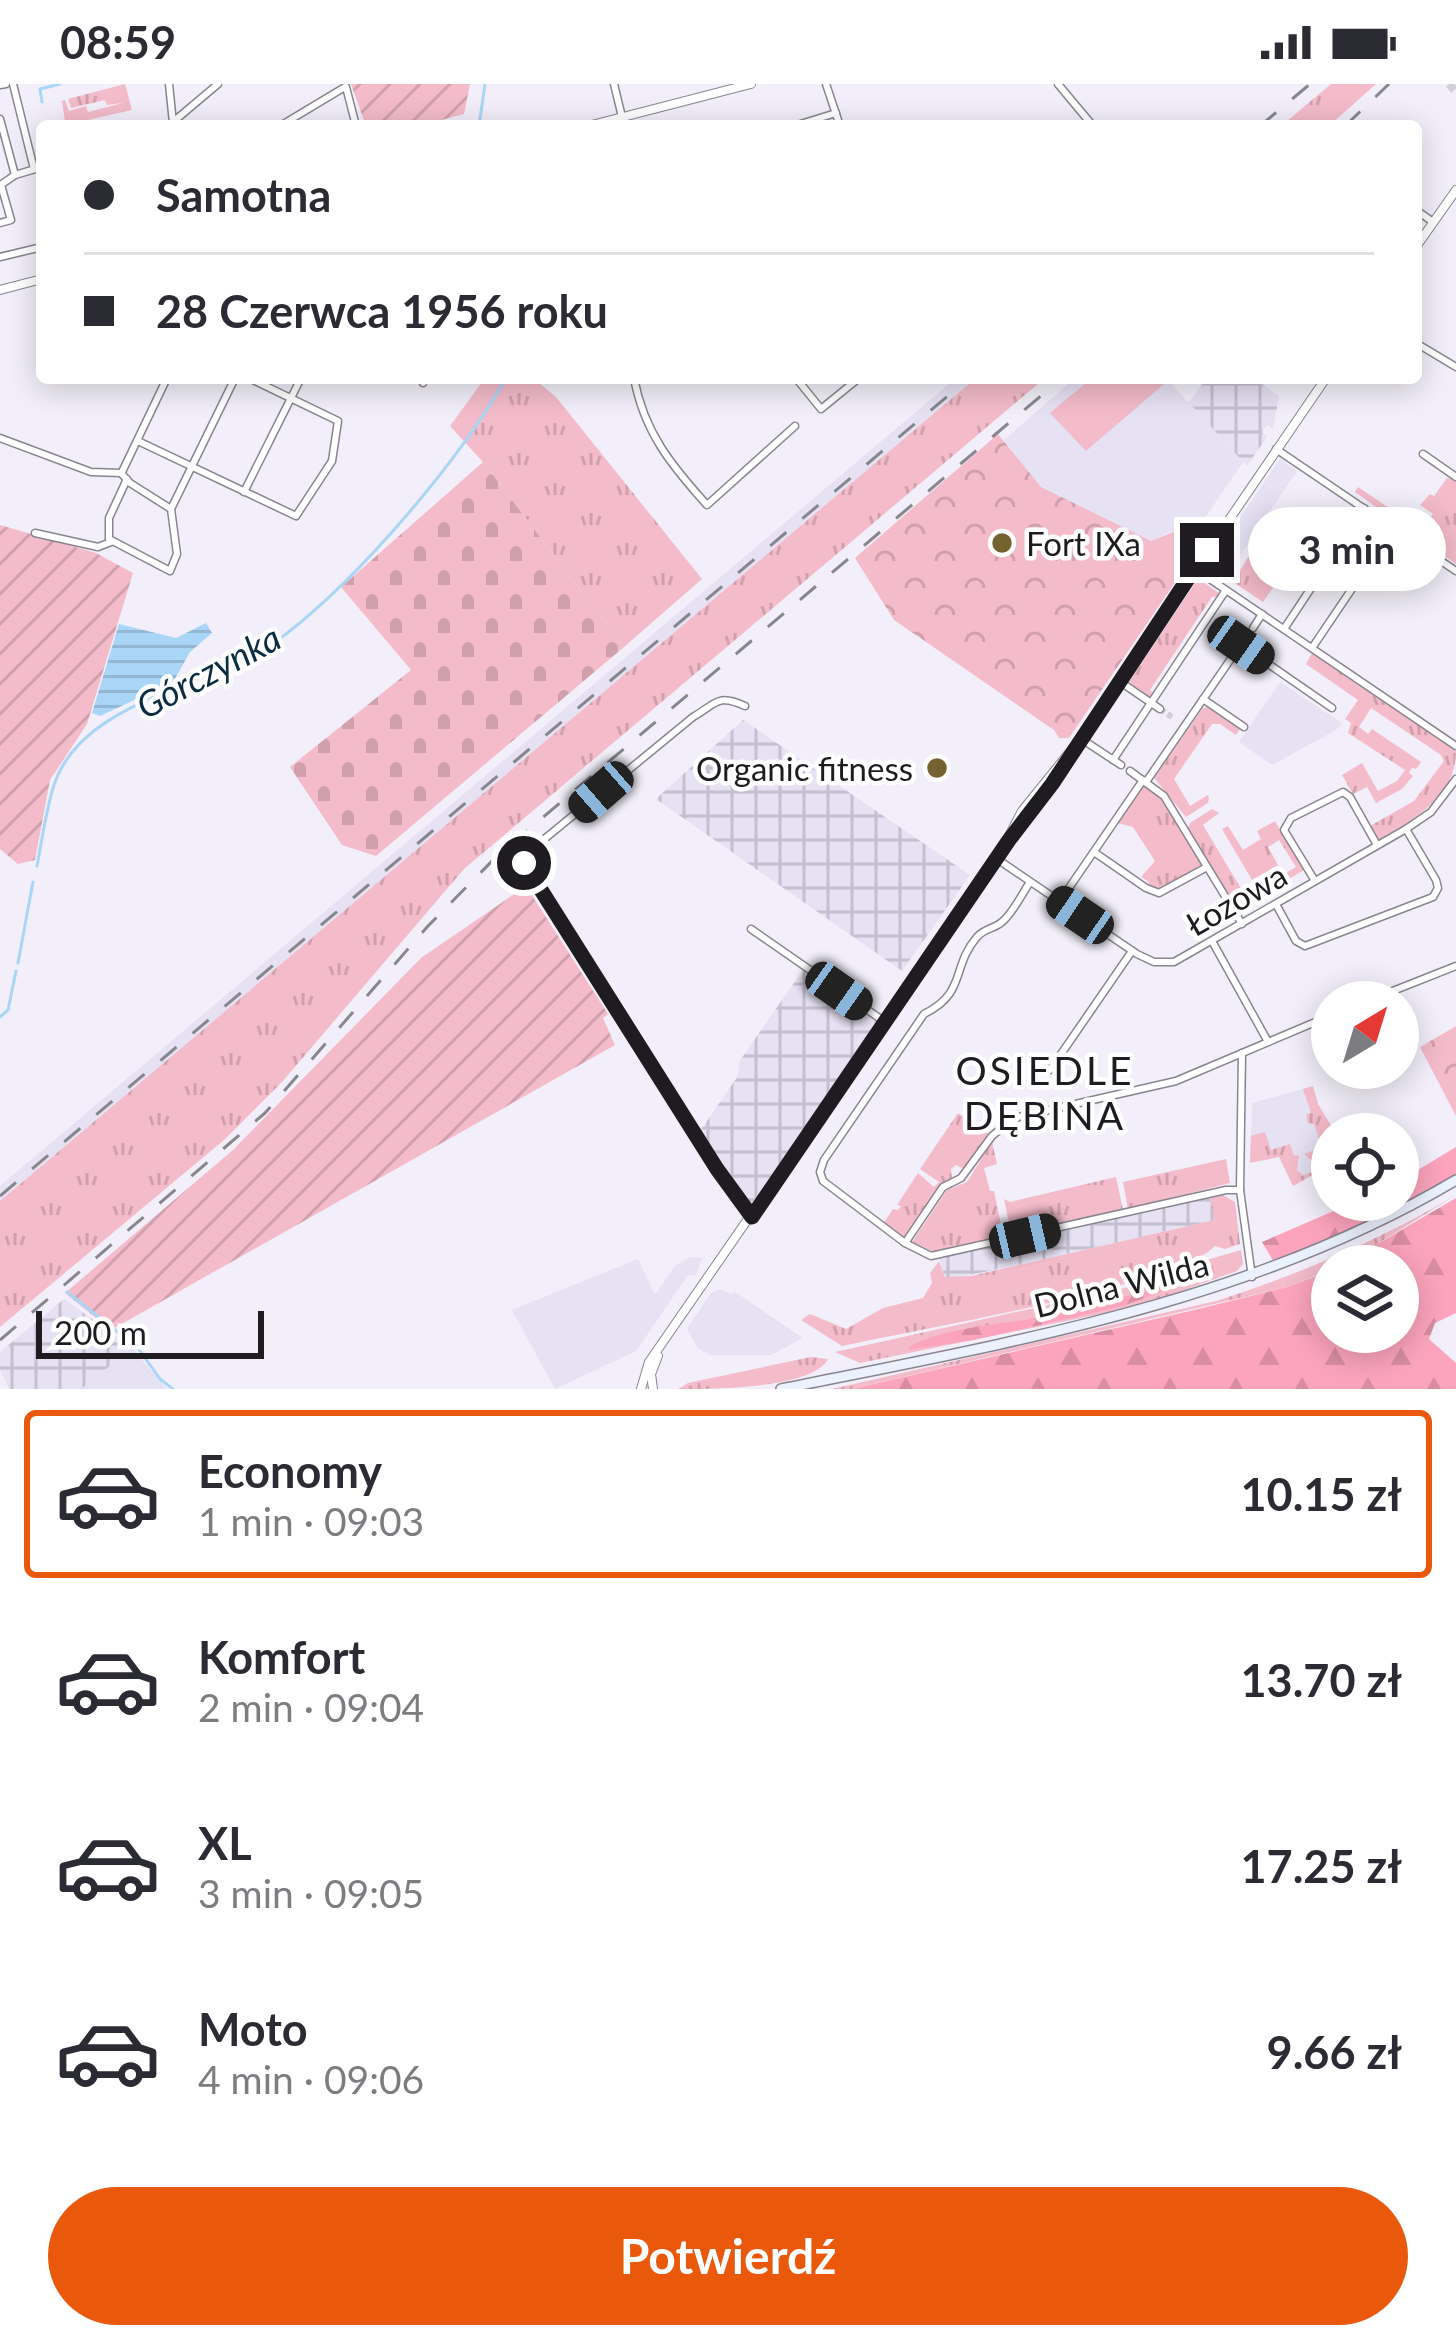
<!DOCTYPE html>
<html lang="pl">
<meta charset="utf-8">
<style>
:root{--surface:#fff;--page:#f7f7f7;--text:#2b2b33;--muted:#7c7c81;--line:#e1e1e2;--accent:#ea580c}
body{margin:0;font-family:Lato,sans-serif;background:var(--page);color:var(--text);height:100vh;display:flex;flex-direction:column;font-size:45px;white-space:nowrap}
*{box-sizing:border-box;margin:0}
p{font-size:39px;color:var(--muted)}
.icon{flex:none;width:66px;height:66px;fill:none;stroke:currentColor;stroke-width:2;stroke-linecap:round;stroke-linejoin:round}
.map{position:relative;height:1305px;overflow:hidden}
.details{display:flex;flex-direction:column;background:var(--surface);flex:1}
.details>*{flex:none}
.hud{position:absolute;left:36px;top:36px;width:1386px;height:264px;border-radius:12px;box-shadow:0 6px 30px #0003;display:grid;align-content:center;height:264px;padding:0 48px;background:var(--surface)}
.needle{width:78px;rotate:38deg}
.tools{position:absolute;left:1311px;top:897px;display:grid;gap:24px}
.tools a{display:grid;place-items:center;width:108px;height:108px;border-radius:50%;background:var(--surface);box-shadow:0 6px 30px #0003;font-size:60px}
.scale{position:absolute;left:36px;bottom:30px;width:228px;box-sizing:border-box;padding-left:12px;border:6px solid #1e1c20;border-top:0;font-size:33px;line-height:42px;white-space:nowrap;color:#1e1c20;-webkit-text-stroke:9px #fefefe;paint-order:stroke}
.end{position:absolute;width:54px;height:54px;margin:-27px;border:15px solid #1e1c20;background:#fff;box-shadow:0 0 0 6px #fff}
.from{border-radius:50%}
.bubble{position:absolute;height:84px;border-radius:42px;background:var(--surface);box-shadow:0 6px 30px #0003;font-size:39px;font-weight:700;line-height:84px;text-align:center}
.car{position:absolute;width:36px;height:72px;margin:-36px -18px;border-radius:15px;box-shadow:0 0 9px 3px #0007;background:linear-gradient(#222 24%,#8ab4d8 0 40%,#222 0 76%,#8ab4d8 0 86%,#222 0)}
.hud b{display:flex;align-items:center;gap:42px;height:114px;font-size:45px}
.hud b+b{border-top:3px solid var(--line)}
.hud i{width:30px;height:30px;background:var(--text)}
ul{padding:21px 0 0;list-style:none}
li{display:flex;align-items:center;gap:36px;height:168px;margin:0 24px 18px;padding:0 24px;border:6px solid transparent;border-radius:12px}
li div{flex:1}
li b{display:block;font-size:45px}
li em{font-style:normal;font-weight:700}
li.current{border-color:var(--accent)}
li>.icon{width:108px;height:108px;stroke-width:1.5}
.action{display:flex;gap:24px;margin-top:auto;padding:24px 48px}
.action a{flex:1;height:138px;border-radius:72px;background:var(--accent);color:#fff;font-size:48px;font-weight:700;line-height:138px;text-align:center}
.status{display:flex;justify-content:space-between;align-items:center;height:84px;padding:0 60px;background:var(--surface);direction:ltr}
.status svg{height:33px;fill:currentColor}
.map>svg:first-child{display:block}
.built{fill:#e6e1f3}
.industrial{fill:url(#industrial-grid)}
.grass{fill:url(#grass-tufts)}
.forest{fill:url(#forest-firs)}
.cemetery{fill:url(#cemetery-stones)}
.park{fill:url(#park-crowns)}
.garden{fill:url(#garden-furrows)}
.pitch{fill:#f4bbca}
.water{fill:url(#water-rules)}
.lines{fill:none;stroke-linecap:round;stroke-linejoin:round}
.stream{stroke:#a9d6f6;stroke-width:3}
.minor-tunnel{stroke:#d2cfd9;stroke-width:6;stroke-dasharray:6 3;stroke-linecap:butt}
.tertiary-tunnel{stroke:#d2cfd9;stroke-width:8;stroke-dasharray:8 4;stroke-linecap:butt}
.minor-casing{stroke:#88858f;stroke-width:9}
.tertiary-casing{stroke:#88858f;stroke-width:10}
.secondary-casing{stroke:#88858f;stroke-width:12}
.minor{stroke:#fff;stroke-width:6}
.tertiary{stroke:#fff;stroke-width:8}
.secondary{stroke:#ecf1fe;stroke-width:9}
.rail{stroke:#88868d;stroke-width:3;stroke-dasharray:21 21;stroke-linecap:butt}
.route{stroke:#1e1c20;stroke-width:15}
.poi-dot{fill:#746331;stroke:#fefefe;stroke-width:4.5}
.labels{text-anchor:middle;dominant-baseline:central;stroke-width:9;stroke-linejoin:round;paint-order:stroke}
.poi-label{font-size:33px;fill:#1e1c20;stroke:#fefefe;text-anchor:start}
.street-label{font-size:33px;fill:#1e1c20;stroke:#fefefe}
.water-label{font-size:36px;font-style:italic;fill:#092c41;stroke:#fefefe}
.quarter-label{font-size:39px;letter-spacing:3px;fill:#1e1c20;stroke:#fefefe}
</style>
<div class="status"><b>08:59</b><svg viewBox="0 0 49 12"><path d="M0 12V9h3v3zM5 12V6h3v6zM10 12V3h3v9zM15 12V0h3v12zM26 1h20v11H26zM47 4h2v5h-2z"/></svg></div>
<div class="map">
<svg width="1456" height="1305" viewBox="0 0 1456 1305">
<defs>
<pattern id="industrial-grid" width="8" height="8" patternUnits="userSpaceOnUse" patternTransform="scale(3)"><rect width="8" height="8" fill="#e6e1f3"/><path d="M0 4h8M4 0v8" fill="none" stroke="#c5c0d0"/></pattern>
<pattern id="grass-tufts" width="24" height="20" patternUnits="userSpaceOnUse" patternTransform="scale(3)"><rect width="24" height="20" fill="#f4bbca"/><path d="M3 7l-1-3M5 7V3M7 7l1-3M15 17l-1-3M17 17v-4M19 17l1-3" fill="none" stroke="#d1a0ad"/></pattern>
<pattern id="forest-firs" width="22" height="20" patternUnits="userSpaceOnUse" patternTransform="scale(3)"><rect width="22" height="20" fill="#fca4be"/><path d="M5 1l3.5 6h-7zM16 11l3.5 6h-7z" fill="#d88da3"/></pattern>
<pattern id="cemetery-stones" width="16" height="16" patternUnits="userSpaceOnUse" patternTransform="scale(3)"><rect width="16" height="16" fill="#f4bbca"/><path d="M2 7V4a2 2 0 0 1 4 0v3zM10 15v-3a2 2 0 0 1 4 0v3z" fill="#d1a0ad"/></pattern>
<pattern id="park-crowns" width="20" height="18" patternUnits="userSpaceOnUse" patternTransform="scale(3)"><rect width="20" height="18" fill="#f4bbca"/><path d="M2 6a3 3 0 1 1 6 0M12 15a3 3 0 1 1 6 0" fill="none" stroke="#d1a0ad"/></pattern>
<pattern id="garden-furrows" width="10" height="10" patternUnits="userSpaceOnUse" patternTransform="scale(3)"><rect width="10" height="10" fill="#f4bbca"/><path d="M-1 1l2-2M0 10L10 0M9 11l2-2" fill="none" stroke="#d1a0ad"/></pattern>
<pattern id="water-rules" width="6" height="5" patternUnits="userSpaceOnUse" patternTransform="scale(3)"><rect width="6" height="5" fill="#a9d6f6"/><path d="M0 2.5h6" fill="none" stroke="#91b7d3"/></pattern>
</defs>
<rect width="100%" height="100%" fill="#f2effa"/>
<g class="built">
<path d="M956,294H976L0,1117V1102Z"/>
<path d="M1075,294H1166L1243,378L1206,432L1151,457L1077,424L1035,399L1004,356Z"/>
<path d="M1280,375L1297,387L1224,496L1206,484Z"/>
<path d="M1280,598L1342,639L1336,646L1272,681L1239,658Z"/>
<path d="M1313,1002L1318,1020L1336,1050H1332V1080L1293,1102L1279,1073L1250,1079L1252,1019Z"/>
<path d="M690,1173L702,1174L696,1191H688L636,1267L555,1305L512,1226L638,1175L655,1211L675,1182Z"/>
<path d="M719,1205L731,1210L735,1208L803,1254L771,1271H710L698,1264L687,1245L711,1209Z"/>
<path d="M132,1264L167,1305H81Z"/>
</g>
<g class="industrial">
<path d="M1206,294H1254L1279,312L1273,345L1267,341L1262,348L1267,353L1247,382L1189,319Z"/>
<path d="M743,636L970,791L902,887L656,715Z"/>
<path d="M805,883L885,938L752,1133L696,1053L738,992L739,978Z"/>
<path d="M1210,1113L1215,1136L1023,1180L955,1194L945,1193L939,1174Z"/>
<path d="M64,1215L132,1264L81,1305H9L0,1286V1268Z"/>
</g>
<g class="grass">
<path d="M125,0L132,26L83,37L78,42L65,38L62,17L65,16L69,27L86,22L88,28L123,19L107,21L105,16L71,24L68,15Z"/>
<path d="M1331,0H1376L1329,42H1281Z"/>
<path d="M485,294H533L556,313L702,495L624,563L483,378L450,342Z"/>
<path d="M976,294H1045L464,785L282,998L224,1056L0,1243V1117Z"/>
<path d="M1447,394L1456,396V480L1355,408L1358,403L1422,446L1433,430L1420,421L1430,410L1434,412Z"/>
<path d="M1264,447L1282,459L1277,465L1279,475L1288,482L1263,518L1233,498Z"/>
<path d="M1203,498L1219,509L1218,513H1212L1150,606L1154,610L1148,613L1129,598L1195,499Z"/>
<path d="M1312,569L1456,667C1456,713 1414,735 1378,756L1370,742L1414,717L1444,677L1441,671L1371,624L1359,643L1368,650L1372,645L1421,678L1416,685L1412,684L1409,689L1413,692L1402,705L1376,719L1367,703L1353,710L1342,691L1362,679L1378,707L1397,697L1405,686L1348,649L1351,639L1345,635L1358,616L1306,580Z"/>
<path d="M1208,623L1240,645L1236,651L1220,640H1212L1174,695L1190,722L1208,711L1209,714L1208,719L1186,733L1154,694L1203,624Z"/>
<path d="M1144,699L1163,713L1204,782L1160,807L1147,803L1149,798L1141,793L1155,777L1133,743L1117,739Z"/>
<path d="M1212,725L1219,729L1203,741L1246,813L1296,783L1279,756L1268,763L1278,781L1252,796L1222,745L1228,742L1243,766L1261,755L1257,747L1275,737L1304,786L1237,826L1188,744L1190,739Z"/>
<path d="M1313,1002L1318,1020L1336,1050H1332V1080L1293,1102L1279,1073L1250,1079L1251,1052L1265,1048L1271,1066L1290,1060L1294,1072L1299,1071L1297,1086L1303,1091L1312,1088L1314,1079L1304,1070L1322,1063L1314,1040L1308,1039L1306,1031L1311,1029L1303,1005Z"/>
<path d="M958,1029L989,1050L964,1085L956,1081L951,1085L952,1094L941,1100L907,1152H901L883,1140L893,1125L898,1126L901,1122L897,1121L918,1089L934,1103L939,1098L920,1085Z"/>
<path d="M992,1058L997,1080L984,1084L990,1107H994L1003,1150L996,1145L991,1152L996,1156L937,1169L912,1158L947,1106L967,1098Z"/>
<path d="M1226,1075L1230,1099L1128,1125L1123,1098Z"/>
<path d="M1116,1093L1123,1126L1011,1148L1004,1115L1010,1118Z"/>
<path d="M1223,1111L1235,1118L1240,1160L1225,1165L1215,1162C1179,1201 910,1247 842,1262L801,1236L810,1230L846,1245L883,1224L923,1214L932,1199L930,1189L939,1177L945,1193L971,1192L1214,1136L1210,1113Z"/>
<path d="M1456,1111L1345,1180L1287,1203L852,1305H832L1216,1217C1300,1190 1380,1156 1456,1111Z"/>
<path d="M1241,1166L1243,1180L1237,1187L1140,1222L860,1279L835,1268L1152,1198L1186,1182Z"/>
<path d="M811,1273L828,1275C812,1305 712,1305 678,1305L688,1299Z"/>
</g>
<g class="forest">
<path d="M1456,1063V1091L1355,1146L1275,1180L1262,1158L1359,1116H1398V1098Z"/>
<path d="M1456,1114V1229L1435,1239L1429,1255L1456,1279V1305H852L1194,1226L1287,1203L1332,1186V1248H1398V1182H1340Z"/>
<path d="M1212,1183L1215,1188L1123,1222L974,1256L907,1266C927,1245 1019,1238 1051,1232C1063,1230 1074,1222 1086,1219C1105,1215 1123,1214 1142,1209C1166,1202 1187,1184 1212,1183Z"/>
</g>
<path class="cemetery" d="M483,378L624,563L376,772L342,761L290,683L411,586L341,503Z"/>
<g class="park">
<path d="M998,350L1041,403L1151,457L1181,445L1197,466L1069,654H1059L1054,646L894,536L855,474Z"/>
<path d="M1456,942V1032L1420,963Z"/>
</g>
<g class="garden">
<path d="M351,0H470L464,30L419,42H366Z"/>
<path d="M0,441L96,469L133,489L87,640L50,696L35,776L18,780L0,765Z"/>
<path d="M526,802L608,930L603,934L615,961L111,1246L65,1209L233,1066L421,874Z"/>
</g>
<path class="pitch" d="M1092,294H1158L1164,300L1086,367L1050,329Z"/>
<path class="water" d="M206,539L212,549L190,568L173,598L100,632L92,629L119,540L176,554Z"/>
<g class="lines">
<g class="stream">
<path d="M42,18L40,5L60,0"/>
<path d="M479,42L485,0"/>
<path d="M37,782C42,755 46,726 54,701C83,613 219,602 286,550C362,491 459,377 506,294"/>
<path d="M18,879L33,798"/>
<path d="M0,933L8,926L16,887"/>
<path d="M67,1208L138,1264L160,1295L173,1305"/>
</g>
<path class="minor-tunnel" d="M1160,625L1172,633"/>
<path class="tertiary-tunnel" d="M1449,0L1456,8"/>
<defs>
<g id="minor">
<path d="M13,0L34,85"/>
<path d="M169,0L173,39"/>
<path d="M614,0L622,33"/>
<path d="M826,0L840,42"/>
<path d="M1058,0L1093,42"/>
<path d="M0,1L6,0"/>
<path d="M346,3L356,42"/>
<path d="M0,35L15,91"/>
<path d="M173,38L218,0"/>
<path d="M280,42L345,3"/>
<path d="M794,42L836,29"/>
<path d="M2,100L15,91L42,83"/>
<path d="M1416,126L1433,138"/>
<path d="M0,139L11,136L1,101"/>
<path d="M0,173L42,163"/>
<path d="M1416,259L1456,283"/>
<path d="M422,294L423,299"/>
<path d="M634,294C644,348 671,381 707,421L795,342"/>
<path d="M796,294L821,325L859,294"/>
<path d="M0,354L91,388L121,389"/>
<path d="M138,357L296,432L332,377L338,337L249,294"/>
<path d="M1276,365L1456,487"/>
<path d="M1423,370L1456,393"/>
<path d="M122,388L167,294"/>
<path d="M121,389L130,399L171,425L177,470L170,487L109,455V434L127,395"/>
<path d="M244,408L301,294"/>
<path d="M171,425L235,294"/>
<path d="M35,449L98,463L111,458"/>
<path d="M1195,485L1456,662"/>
<path d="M1253,544L1262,530"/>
<path d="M1284,545L1364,424"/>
<path d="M1241,561L1332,624"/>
<path d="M1312,564L1393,444"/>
<path d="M1119,597L1160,625"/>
<path d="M1203,615L1244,643"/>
<path d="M745,622C717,609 716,620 693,633L531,766L524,776L529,790L737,1117L752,1133"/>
<path d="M1080,654L1121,681"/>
<path d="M1113,676L1226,506"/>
<path d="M1130,687L1164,712L1242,840"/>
<path d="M1146,698L1248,550"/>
<path d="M1094,768L1146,804L1159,809L1207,783"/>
<path d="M997,775L1137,870L1154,878H1174L1406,745L1431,728L1456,695"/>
<path d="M1315,797L1284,746L1291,734L1343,708L1350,713L1377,761"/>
<path d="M1030,798C1022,810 1013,829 1002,838C994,845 985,844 977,853C951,883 967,909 924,930L824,1076L820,1088L823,1097L905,1159L931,1172L1226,1106H1240"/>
<path d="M1060,817L1143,696"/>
<path d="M1277,822L1296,857L1305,862L1433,813L1438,804L1436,796L1406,745"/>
<path d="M751,845L885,938"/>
<path d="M1212,857L1267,956"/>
<path d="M1365,918L1456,882"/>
<path d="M1242,969L1240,1106L1252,1193"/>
<path d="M1050,986L1132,867"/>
<path d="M905,1159L943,1103L961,1094L992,1052L1014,1034L1176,997L1332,931"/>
</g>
<g id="tertiary">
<path d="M588,42L751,0"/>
<path d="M1416,163L1456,106"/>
<path d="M0,206L42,195"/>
<path d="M1073,664L1326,294"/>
<path d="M1019,744L1062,682"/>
<path d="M641,1305L649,1278L997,775L1022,727L1073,664"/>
<path d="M653,1305L651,1290L658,1272"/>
</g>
<path id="secondary" d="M781,1305C1013,1258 1250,1218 1456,1096"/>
</defs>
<use href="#minor" class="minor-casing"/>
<use href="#tertiary" class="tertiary-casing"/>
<use href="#secondary" class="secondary-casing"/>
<use href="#minor" class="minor"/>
<use href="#tertiary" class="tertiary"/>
<use href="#secondary" class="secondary"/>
<g class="rail">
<path d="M1260,42L1310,0"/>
<path d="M1345,42L1389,0"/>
<path d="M0,1112L969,294"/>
<path d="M0,1256L265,1029L428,842L496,773L1062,294"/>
</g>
</g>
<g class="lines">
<path class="route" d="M524,779L717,1085L752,1133L1009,756L1052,700L1207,466"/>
</g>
<g class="poi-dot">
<circle cx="1002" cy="459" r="12"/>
<circle cx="937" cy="684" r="12"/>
</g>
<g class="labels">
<g class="poi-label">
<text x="1026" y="459">Fort IXa</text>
<text x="913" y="684" text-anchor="end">Organic fitness</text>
</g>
<g class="street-label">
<text transform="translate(1236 815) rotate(-30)">Łozowa</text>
<text transform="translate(1121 1200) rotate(-14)">Dolna Wilda</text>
</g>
<g class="water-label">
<text transform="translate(208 587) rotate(-28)">Górczynka</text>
</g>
<g class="quarter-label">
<text x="1045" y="986">OSIEDLE<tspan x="1045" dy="45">DĘBINA</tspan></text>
</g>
</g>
</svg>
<div class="tools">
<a><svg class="needle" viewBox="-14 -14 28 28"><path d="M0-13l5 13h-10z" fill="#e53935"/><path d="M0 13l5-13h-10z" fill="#7c7c81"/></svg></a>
<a><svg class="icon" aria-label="locate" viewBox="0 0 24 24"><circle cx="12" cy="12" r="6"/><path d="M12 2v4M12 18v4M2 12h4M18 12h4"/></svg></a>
<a><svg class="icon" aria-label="layers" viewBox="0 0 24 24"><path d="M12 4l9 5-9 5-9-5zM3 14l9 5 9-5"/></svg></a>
</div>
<div class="scale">200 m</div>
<i class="end from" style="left:524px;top:779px"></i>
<i class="end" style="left:1207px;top:466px"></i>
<div class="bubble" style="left:1248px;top:423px;width:198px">3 min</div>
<i class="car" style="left:1241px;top:561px;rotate:125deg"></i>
<i class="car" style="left:601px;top:708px;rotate:229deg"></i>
<i class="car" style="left:1080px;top:831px;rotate:304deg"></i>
<i class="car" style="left:839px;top:907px;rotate:125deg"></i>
<i class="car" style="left:1025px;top:1152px;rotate:77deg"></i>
<div class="hud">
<b><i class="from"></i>Samotna</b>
<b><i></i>28 Czerwca 1956 roku</b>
</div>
</div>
<section class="details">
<ul>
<li class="current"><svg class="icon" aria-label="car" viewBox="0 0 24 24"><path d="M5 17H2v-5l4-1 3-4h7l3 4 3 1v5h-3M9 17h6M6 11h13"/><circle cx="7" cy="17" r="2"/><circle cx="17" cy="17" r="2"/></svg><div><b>Economy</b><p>1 min · 09:03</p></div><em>10.15 zł</em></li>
<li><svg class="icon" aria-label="car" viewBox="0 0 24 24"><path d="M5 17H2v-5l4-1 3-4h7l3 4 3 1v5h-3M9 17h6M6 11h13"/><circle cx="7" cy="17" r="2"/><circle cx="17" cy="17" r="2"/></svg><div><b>Komfort</b><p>2 min · 09:04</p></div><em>13.70 zł</em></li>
<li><svg class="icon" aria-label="car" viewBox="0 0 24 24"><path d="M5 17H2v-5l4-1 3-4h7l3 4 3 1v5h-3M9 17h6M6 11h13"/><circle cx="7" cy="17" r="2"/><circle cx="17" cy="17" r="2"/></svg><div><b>XL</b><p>3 min · 09:05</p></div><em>17.25 zł</em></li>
<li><svg class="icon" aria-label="car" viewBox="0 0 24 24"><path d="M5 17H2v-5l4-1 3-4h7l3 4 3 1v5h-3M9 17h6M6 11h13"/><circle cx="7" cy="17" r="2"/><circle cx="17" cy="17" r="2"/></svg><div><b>Moto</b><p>4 min · 09:06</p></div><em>9.66 zł</em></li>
</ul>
<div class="action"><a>Potwierdź</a></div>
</section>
